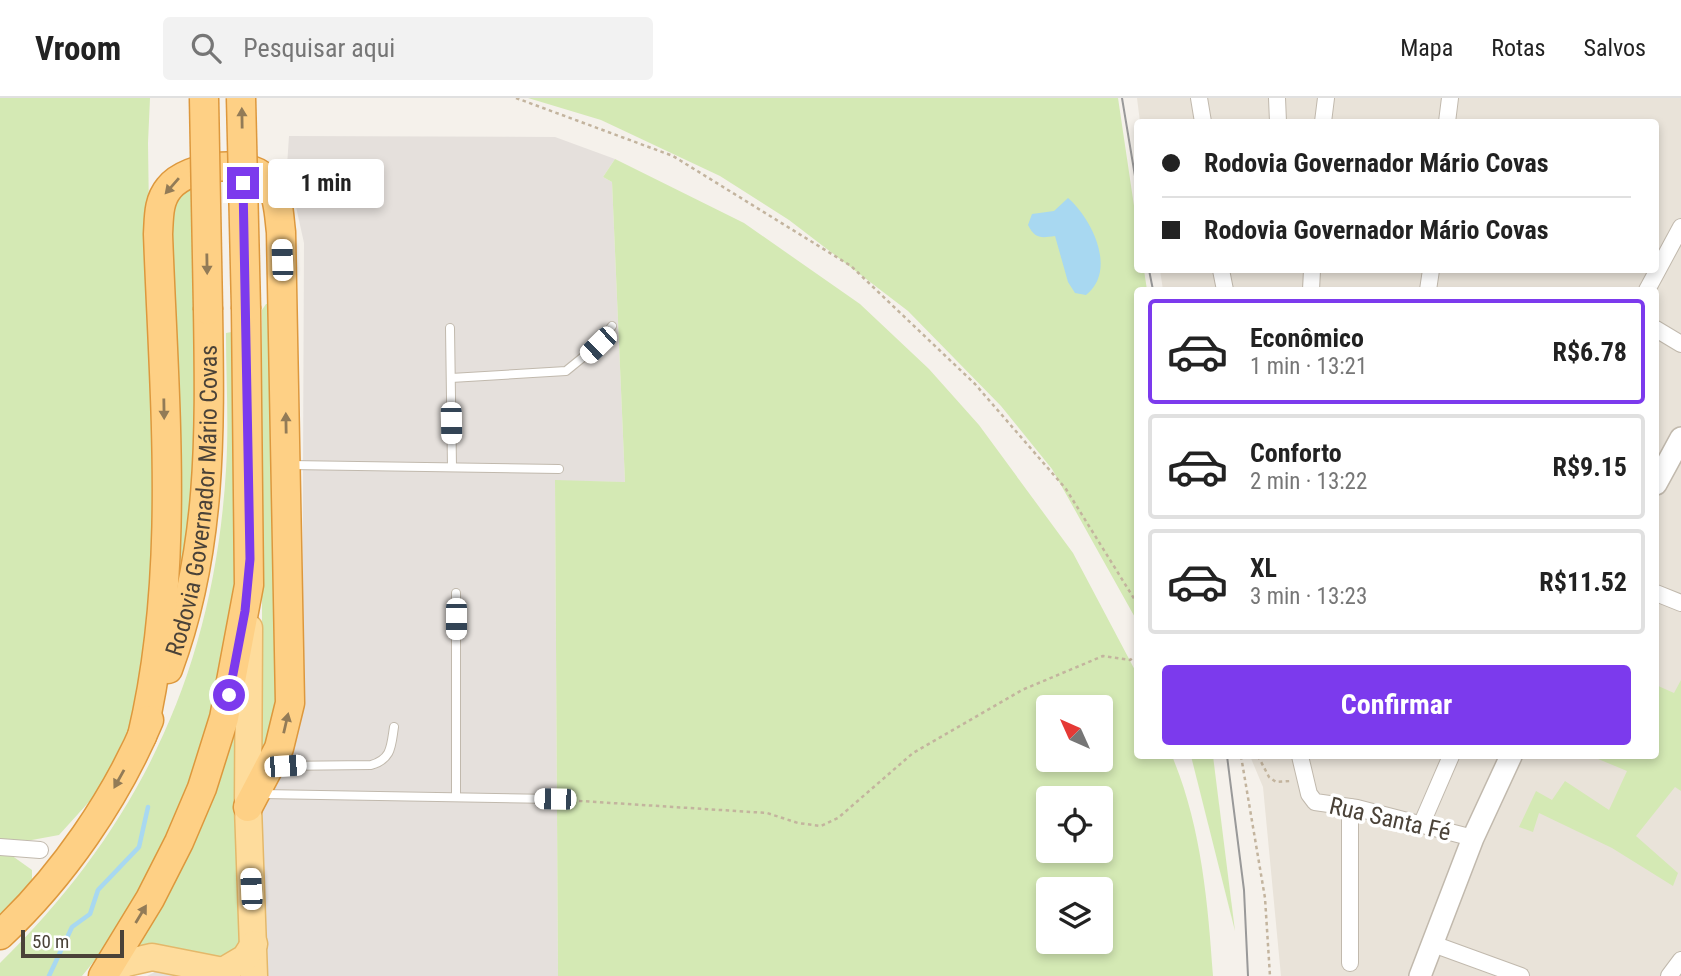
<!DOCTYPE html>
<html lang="pt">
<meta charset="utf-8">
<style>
:root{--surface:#fff;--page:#f2f2f2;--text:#222;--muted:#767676;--line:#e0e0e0;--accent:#7c3aed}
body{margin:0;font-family:"Roboto Condensed",sans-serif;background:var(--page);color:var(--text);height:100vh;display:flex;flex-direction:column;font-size:26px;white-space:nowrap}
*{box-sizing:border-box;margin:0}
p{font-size:23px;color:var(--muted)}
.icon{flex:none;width:38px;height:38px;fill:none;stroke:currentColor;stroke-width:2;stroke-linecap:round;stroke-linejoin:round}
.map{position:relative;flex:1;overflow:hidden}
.sheet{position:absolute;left:1134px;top:189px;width:525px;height:472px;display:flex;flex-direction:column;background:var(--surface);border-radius:7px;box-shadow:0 4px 10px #0003}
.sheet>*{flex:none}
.hud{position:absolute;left:1134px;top:21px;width:525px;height:154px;border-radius:7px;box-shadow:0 4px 10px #0003;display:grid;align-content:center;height:154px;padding:0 28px;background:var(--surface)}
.needle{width:46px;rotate:315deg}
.tools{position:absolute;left:1036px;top:597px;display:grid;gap:14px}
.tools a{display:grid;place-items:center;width:77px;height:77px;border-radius:7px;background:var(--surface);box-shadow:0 4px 10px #0003;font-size:35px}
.scale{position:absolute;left:21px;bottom:18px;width:103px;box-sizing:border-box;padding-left:7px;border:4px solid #4a4238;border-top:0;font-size:19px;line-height:24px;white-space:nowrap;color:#4a4238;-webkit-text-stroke:5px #fff;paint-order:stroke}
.end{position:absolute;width:32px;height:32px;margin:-16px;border:9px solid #7c3aed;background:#fff;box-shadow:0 0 0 4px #fff}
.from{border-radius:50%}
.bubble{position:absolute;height:49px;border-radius:7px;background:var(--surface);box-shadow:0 4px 10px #0003;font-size:23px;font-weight:700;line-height:49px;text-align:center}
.car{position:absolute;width:21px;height:42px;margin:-21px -10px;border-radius:9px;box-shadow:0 0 5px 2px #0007;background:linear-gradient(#fff 24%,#345 0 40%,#fff 0 76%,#345 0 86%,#fff 0)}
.hud b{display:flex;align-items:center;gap:24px;height:66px;font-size:26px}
.hud b+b{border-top:2px solid var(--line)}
.hud i{width:18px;height:18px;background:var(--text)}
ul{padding:12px 0 0;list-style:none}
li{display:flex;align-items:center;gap:21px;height:105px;margin:0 14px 10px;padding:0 14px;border:4px solid var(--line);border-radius:7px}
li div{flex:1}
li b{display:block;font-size:26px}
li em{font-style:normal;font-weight:700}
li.selected{border-color:var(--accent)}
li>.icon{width:63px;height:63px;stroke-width:1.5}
.button{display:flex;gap:14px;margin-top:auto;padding:14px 28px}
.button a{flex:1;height:80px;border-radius:7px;background:var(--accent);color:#fff;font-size:28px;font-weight:700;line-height:80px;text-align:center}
header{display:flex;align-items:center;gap:42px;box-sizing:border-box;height:98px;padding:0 35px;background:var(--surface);border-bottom:2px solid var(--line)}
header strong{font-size:33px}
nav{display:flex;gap:38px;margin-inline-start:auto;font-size:24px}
.search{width:490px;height:63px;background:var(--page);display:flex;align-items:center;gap:18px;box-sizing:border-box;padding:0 24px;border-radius:7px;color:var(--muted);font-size:26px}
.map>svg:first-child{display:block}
.residential{fill:#e9e3d9}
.industrial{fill:#e5e0dc}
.green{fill:#d4e9b4;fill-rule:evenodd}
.water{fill:#a8d8f1}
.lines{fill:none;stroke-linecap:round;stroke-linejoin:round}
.stream{stroke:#a8d8f1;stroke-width:4.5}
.service-casing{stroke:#c1b9ad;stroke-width:10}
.minor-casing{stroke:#c1b9ad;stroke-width:18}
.tertiary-casing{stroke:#c1b9ad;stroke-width:24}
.primary-casing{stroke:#e4b86a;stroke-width:29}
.trunk-casing{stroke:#dd983d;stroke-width:31}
.path{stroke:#c3b49e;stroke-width:2.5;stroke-dasharray:3.5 3.5;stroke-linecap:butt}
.service{stroke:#fff;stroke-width:8}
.minor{stroke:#fff;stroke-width:16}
.tertiary{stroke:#fff;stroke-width:21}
.primary{stroke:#fedc9c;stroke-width:26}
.trunk{stroke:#fed085;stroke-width:28}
.tram{stroke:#999;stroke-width:2}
.trunk-bridge-casing{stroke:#dd983d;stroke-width:31;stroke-linecap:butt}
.trunk-bridge{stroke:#fed085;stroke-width:28}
.oneway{fill:#927b57}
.route{stroke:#7c3aed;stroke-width:9}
.labels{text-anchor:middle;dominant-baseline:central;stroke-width:7;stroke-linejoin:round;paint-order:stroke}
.street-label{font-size:24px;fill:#4a4238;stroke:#fff}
</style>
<header>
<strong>Vroom</strong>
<div class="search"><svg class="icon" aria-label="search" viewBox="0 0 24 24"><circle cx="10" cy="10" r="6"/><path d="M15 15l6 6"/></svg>Pesquisar aqui</div>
<nav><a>Mapa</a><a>Rotas</a><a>Salvos</a></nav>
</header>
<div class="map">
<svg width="1681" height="878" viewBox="0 0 1681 878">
<rect width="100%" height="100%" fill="#f5f1eb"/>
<path class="residential" d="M1137,0H1681V878H1281L1263,689L1250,658H1656V192H1163L1160,172H1656V24H1140Z"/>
<path class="industrial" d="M289,38L555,39L615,61L603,79L612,84L625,384L555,383L558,878H147L178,862L302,597L304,145L287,68Z"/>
<g class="green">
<path d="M0,0H150L148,45L155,538L131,627L97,695L59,737L21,744H0Z"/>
<path d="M528,0H1118L1137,128L1138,172H1144L1147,192H1138L1137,523L1052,371L1001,308L908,213L789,122L720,78L601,22Z"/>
<path d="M615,61L744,125L860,206L929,271L979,327L1073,455L1137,576L1138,658H1172C1201,727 1208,804 1213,878H558L555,382L625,384L612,84L603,79ZM1048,609H1101V662H1048ZM1048,700H1101V752H1048ZM1048,791H1101V844H1048Z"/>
<path d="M190,90H196L198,341L194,392L176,518L168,122L176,101Z"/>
<path d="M266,206H273L280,608L262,663V212Z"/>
<path d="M237,233L238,509L205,664L129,820L82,878H0V865C141,727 214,570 226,372C229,327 226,280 226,235Z"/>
<path d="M1681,582V693L1675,689L1636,738L1678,775L1673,788L1612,750L1539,715L1533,734L1519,729L1536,693L1552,702L1565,683L1609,712L1627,673L1591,658H1656V587L1674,595Z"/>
<path d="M241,613L244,838C225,871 210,862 180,851C167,846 151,848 137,850L134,848L203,726Z"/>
<path d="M1191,658H1213L1235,833Z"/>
<path d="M11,757L32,772V786L0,819V758Z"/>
</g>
<path class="water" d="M1068,100C1093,122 1117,173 1086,197L1075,195L1068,184L1055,138C1041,140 1035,141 1028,127L1032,116L1054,113Z"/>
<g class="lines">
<path class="stream" d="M49,878L72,829L90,816L98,792L139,749L148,709"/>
<defs>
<g id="service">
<path d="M450,230L452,369"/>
<path d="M451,280L566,273L598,247L612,228"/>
<path d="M290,367L559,371"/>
<path d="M276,668L371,667C392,661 391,648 394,629"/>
<path d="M262,696L555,701"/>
<path d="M456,699V495"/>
</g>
<g id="minor">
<path d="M1199,0L1203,24"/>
<path d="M1277,0L1278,24"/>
<path d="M1323,24L1326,0"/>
<path d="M1447,24L1450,0"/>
<path d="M1221,172L1225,192"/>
<path d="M1311,192L1312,172"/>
<path d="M1428,192L1431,172"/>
<path d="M1647,192L1681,129"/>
<path d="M1656,231L1681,246"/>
<path d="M1656,495L1681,505"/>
<path d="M1300,658L1309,696L1315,704L1357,710L1473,740"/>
<path d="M1422,725L1451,658"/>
<path d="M0,749L40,752"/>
<path d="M1433,846L1521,878"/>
<path d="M1350,865V709"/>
<path d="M1669,878L1681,862"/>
</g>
<g id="tertiary">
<path d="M1656,386L1681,340"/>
<path d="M1420,878L1473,740L1511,658"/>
</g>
<g id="primary">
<path d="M249,530L248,709L254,878"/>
<path d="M106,875L126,865L152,859L223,873L245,860L254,846"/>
</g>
<g id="trunk">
<path id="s1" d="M168,571C212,453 210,336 208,212"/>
<path d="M142,638C181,475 164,302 158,136C159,120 158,103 169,90C188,66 254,58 271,87C279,100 279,119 281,134L290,605L279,650L248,709"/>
<path d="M0,837C62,779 116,701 149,622"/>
<path d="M103,878L150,801L179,744L202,690L224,620L249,487L246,211"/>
</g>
</defs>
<use href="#service" class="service-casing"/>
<use href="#minor" class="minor-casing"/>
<use href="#tertiary" class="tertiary-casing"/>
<use href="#primary" class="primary-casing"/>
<use href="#trunk" class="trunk-casing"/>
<g class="path">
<path d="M516,0L673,58L851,168L975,286L1066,391L1138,507"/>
<path d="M1241,658L1265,800L1270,878"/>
<path d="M1258,658L1269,679L1276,684L1291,683"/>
<path d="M565,702L767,715L798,725L821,728L838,720L913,655L1022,592L1103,558L1130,562L1138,556"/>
</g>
<use href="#service" class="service"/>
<use href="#minor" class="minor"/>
<use href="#tertiary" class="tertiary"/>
<use href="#primary" class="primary"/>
<use href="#trunk" class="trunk"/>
<g class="tram">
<path d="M1122,0L1138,96"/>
<path d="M1149,172L1153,192"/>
<path d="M1227,658L1244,792L1248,878"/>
</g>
<defs>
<g id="trunk-bridge">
<path d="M204,0L208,212"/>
<path d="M241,0L246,211"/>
</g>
</defs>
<use href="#trunk-bridge" class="trunk-bridge-casing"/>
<use href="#trunk-bridge" class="trunk-bridge"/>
</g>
<defs><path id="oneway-solid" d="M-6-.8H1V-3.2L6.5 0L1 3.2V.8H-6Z" transform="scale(1.75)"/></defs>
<g class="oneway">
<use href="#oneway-solid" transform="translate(242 20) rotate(-91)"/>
<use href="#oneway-solid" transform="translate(172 88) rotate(131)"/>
<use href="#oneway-solid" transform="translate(207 166) rotate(89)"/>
<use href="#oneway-solid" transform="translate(164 311) rotate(89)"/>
<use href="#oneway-solid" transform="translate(286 325) rotate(-91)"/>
<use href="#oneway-solid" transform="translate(286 625) rotate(-77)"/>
<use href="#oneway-solid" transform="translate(119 681) rotate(119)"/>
<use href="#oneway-solid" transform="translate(141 816) rotate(-59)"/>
</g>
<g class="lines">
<path class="route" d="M229,597L245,513L250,461L243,85"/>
</g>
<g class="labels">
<g class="street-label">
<text stroke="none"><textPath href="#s1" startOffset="172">Rodovia Governador Mário Covas</textPath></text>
<text transform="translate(1390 721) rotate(13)">Rua Santa Fé</text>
</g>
</g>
</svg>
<div class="tools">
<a><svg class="needle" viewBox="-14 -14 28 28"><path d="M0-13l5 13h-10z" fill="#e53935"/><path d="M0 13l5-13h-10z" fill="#767676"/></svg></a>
<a><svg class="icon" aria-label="locate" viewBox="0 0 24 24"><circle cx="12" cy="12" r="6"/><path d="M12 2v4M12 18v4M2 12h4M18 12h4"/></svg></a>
<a><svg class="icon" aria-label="layers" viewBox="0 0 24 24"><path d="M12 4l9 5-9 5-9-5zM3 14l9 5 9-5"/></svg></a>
</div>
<div class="scale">50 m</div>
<i class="end from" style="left:229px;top:597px"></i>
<i class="end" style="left:243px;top:85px"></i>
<div class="bubble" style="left:268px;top:61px;width:116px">1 min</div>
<i class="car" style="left:282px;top:162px;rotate:358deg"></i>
<i class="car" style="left:598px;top:247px;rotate:226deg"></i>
<i class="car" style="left:451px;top:325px;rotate:179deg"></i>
<i class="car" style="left:456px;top:521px;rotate:180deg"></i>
<i class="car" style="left:285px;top:668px;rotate:86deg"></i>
<i class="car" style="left:555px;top:701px;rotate:271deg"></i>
<i class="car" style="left:251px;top:791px;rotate:357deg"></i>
<div class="hud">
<b><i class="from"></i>Rodovia Governador Mário Covas</b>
<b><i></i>Rodovia Governador Mário Covas</b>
</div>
<section class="sheet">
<ul>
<li class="selected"><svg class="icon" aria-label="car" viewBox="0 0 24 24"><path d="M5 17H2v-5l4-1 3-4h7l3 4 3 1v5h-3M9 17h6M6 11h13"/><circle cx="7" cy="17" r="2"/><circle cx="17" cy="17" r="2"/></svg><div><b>Econômico</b><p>1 min · 13:21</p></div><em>R$6.78</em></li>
<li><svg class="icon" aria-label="car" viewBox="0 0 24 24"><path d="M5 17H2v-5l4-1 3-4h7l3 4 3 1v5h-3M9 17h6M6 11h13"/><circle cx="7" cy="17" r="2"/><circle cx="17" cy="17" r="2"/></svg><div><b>Conforto</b><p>2 min · 13:22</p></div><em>R$9.15</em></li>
<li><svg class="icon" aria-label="car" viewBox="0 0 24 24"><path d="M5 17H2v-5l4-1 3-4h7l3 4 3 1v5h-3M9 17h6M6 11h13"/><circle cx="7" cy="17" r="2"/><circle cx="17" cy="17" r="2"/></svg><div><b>XL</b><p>3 min · 13:23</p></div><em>R$11.52</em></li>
</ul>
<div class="button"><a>Confirmar</a></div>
</section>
</div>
